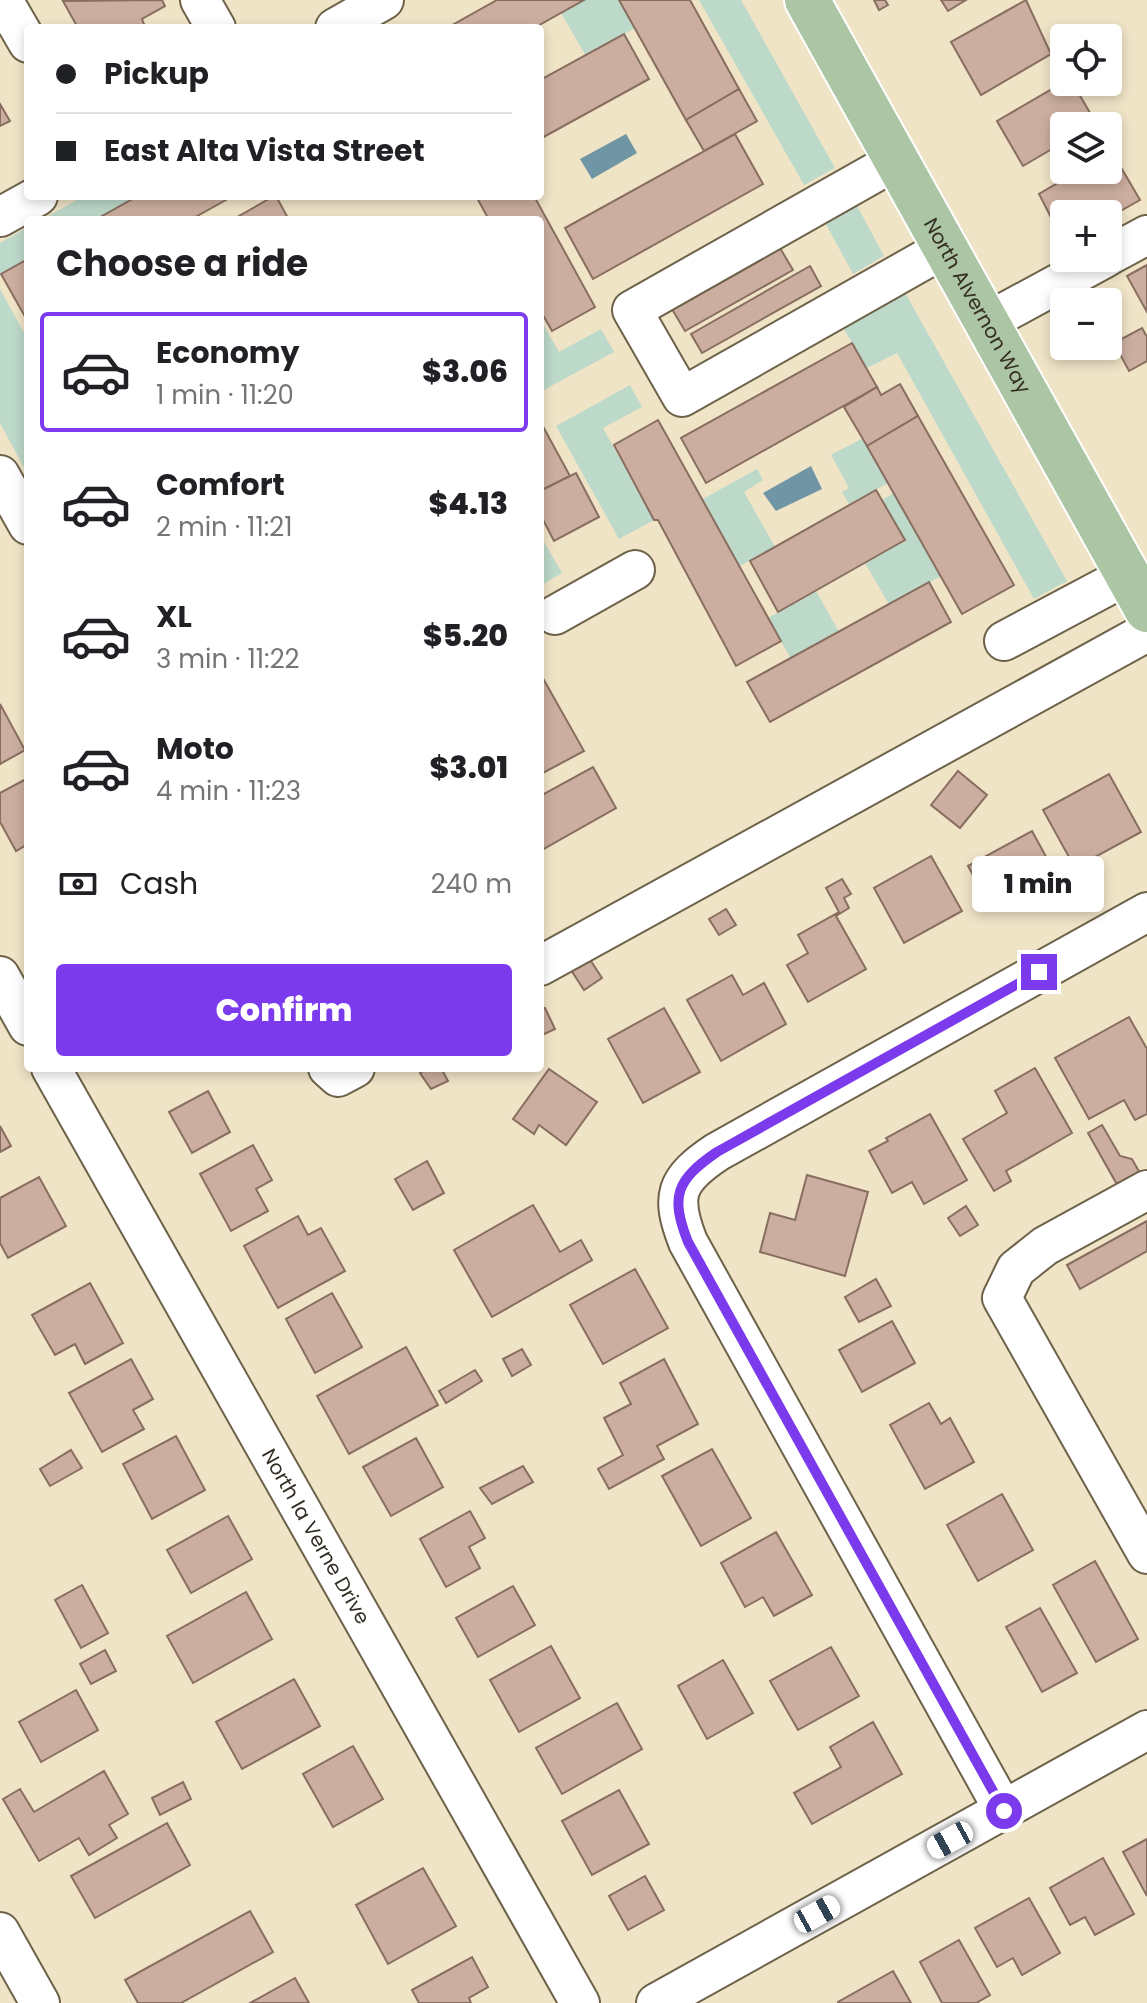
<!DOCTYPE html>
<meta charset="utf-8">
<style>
:root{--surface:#fff;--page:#f2f2f2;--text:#202124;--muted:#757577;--line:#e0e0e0;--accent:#7c3aed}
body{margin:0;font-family:Poppins,sans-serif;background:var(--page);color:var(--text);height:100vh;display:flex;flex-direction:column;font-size:30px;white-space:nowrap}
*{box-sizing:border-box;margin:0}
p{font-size:26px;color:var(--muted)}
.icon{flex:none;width:44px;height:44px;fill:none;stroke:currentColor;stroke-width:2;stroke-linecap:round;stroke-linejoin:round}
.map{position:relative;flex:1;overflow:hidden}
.sheet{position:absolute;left:24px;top:216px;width:520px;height:856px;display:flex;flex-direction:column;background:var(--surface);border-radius:8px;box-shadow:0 4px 12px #0003}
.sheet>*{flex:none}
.guide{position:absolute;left:24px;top:24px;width:520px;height:176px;border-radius:8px;box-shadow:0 4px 12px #0003;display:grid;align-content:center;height:176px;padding:0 32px;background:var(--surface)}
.controls{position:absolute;left:1050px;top:24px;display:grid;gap:16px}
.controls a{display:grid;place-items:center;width:72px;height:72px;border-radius:8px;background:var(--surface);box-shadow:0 4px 12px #0003;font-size:40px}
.end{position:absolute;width:36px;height:36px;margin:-18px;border:10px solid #7c3aed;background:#fff;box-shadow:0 0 0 4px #fff}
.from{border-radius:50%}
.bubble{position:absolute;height:56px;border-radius:8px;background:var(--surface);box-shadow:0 4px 12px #0003;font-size:26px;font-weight:800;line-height:56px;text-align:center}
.car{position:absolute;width:24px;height:48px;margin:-24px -12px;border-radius:10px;box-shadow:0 0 6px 2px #0007;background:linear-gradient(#fff 24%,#345 0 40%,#fff 0 76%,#345 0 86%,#fff 0)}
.guide b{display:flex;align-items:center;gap:28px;height:76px;font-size:30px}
.guide b+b{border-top:2px solid var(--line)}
.guide i{width:20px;height:20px;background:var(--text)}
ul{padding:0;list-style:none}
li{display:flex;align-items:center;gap:24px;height:120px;margin:0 16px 12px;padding:0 16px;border:4px solid transparent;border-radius:8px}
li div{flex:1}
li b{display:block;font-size:30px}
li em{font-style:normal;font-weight:800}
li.active{border-color:var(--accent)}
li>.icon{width:72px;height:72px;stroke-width:1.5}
h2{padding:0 32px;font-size:36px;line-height:96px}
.pay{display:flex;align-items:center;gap:20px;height:88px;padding:0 32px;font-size:30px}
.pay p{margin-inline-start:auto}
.cta{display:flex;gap:16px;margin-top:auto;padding:16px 32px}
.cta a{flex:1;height:92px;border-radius:8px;background:var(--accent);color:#fff;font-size:32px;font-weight:800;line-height:92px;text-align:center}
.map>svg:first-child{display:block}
.green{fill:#bdd9ca}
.water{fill:#7095a4}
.building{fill:#cbae9f;stroke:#896e60;stroke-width:2}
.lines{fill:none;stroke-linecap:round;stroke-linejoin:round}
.minor-casing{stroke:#6d6249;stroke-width:42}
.major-casing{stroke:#fff;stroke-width:48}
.minor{stroke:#fff;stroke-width:38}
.major{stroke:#acc5a4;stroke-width:44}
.route{stroke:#7c3aed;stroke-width:10}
.labels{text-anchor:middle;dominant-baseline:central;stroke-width:6;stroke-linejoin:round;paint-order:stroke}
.street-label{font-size:20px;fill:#342f24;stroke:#f0e4c7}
</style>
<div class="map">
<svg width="1147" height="2003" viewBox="0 0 1147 2003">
<rect width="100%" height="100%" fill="#f0e4c7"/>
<g class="green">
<path d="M584,0H619L635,28L586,56L561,13Z"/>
<path d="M699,0H741L835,168L804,185Z"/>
<path d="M84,196H138L95,220H41Z"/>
<path d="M855,202L884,256L853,274L823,219Z"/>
<path d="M28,227V259L0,275V243Z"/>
<path d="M0,289L28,340V475L0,423Z"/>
<path d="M904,291L1067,581L1034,599L897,353L867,368L842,326Z"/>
<path d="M540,319L559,352L601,329L614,352L540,392Z"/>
<path d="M630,385L642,407L603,428L654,520L619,539L556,426Z"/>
<path d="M863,438L888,483L849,504L842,492L849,488L831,455Z"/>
<path d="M757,469L763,480L744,492L775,547L738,567L701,500Z"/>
<path d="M894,493L941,576L889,604L865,563L905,540L882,500Z"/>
<path d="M540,535L562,573L540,586Z"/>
<path d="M816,591L839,632L791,659L768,618Z"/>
</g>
<g class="water">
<path d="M626,134L637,153L592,179L580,159Z"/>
<path d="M811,466L822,489L776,511L763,493Z"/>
</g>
<g class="building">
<path d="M162,0L165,6L142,19L144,24L137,28H78L63,1Z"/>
<path d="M497,0H584L534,28H447Z"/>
<path d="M619,0H690L739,89L686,120Z"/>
<path d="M874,0H885L888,5L879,10Z"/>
<path d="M941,0H966L948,11Z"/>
<path d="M1026,0L1051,54L981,95L951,42Z"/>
<path d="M624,34L649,79L540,139V80Z"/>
<path d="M1064,82H1072L1096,123L1090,126H1064V142L1023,166L997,121Z"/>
<path d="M739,89L757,121L704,151L686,120Z"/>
<path d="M0,104L10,121L0,126Z"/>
<path d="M735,134L763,184L593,279L565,228Z"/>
<path d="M1112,152L1140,200L1108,218V214H1064V243L1039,194L1080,170H1108V154Z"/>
<path d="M138,196H233L190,220H95Z"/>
<path d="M276,196L289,220H232L274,196Z"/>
<path d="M476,196H534L595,307L552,331L540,310V220H489Z"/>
<path d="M780,248L793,270L685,331L672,309Z"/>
<path d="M28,259V322L1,274Z"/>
<path d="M1147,265V312L1127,276Z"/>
<path d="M810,266L821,286L702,353L691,334Z"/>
<path d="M1142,328L1147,337V361L1129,371L1114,343Z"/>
<path d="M852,343L877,387L706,483L681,438Z"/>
<path d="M900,384L918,416L867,446L844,407L877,387L881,395Z"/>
<path d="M918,416L1014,585L962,614L867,446Z"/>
<path d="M658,420L781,641L736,666L658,520H654L614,445Z"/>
<path d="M540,421L570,476L540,491Z"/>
<path d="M576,473L599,517L554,541L540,514V491Z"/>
<path d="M876,490L905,540L778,612L750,561Z"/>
<path d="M929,582L951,622L770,722L747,682Z"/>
<path d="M540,673L584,751L541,774L540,773Z"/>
<path d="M0,704L25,750L0,764Z"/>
<path d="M593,767L616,808L540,851V796Z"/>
<path d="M958,771L987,795L960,828L931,805Z"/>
<path d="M1109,774L1141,832L1075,868L1043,810Z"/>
<path d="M28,778V844L16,851L0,822V793Z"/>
<path d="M1032,831L1056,875L992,910L968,866Z"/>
<path d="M931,856L962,911L904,943L874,888Z"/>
<path d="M842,879L851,894L844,898L849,908L836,916L866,969L808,1002L787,965L808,953L798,935L839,912L826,888Z"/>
<path d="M726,909L736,925L719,935L709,919Z"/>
<path d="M589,958L602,978L584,990L571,970Z"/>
<path d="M732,975L743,995L764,983L786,1024L721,1061L687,1000Z"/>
<path d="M545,1008L555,1029L540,1036V1010Z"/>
<path d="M664,1008L700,1072L643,1103L608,1039Z"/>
<path d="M1129,1017L1147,1049V1114L1135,1120L1124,1100L1089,1119L1055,1058Z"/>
<path d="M429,1068H441L448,1081L431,1089L420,1073Z"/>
<path d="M1035,1068L1072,1133L1006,1171L1011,1181L994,1191L963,1139L1007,1113L995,1091Z"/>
<path d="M549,1069L597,1102L566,1145L539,1125L534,1134L513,1119Z"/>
<path d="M208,1091L230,1132L192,1153L169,1112Z"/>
<path d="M930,1114L967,1180L924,1204L912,1182L892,1193L869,1151L888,1141L886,1138Z"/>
<path d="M1102,1125L1120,1156L1132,1159L1141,1175L1119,1188L1088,1133Z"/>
<path d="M0,1126L11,1146L0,1152Z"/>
<path d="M253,1145L272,1180L256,1189L268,1211L231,1231L200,1174Z"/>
<path d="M427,1161L444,1193L413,1210L395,1179Z"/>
<path d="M807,1175L868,1192L845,1276L760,1252L770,1213L795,1220Z"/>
<path d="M39,1177L66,1226L8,1258L0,1243V1198Z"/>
<path d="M533,1205L560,1252L581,1240L592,1260L492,1317L454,1250Z"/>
<path d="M966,1206L978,1225L960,1236L948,1218Z"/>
<path d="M298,1216L308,1235L321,1228L345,1271L278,1308L244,1246Z"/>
<path d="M1147,1221V1251L1080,1289L1067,1265Z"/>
<path d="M635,1269L668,1328L603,1364L570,1305Z"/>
<path d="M876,1279L891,1306L859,1322L845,1297Z"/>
<path d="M90,1283L123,1343L85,1364L75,1344L55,1355L32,1315Z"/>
<path d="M332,1293L362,1347L315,1373L286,1319Z"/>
<path d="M892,1321L915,1363L862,1392L839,1350Z"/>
<path d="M406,1347L438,1405L349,1454L317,1396Z"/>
<path d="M522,1349L531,1365L512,1376L503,1359Z"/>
<path d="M131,1359L153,1399L133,1410L144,1429L102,1452L69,1393Z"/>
<path d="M664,1359L698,1424L657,1446L664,1459L609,1489L598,1469L623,1455L604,1418L631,1404L620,1383Z"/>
<path d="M475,1370L482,1381L446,1403L439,1391Z"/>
<path d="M929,1403L941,1424L950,1418L974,1462L925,1489L890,1425Z"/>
<path d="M176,1436L205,1490L152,1519L123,1464Z"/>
<path d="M416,1438L443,1487L391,1516L363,1467Z"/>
<path d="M712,1449L751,1518L701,1546L662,1476Z"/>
<path d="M71,1450L82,1468L50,1486L40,1469Z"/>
<path d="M523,1466L533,1482L492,1504L480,1488Z"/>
<path d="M1002,1494L1033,1550L978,1581L947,1525Z"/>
<path d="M470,1511L485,1538L469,1547L480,1568L446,1587L420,1539Z"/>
<path d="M228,1516L252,1559L191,1593L167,1550Z"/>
<path d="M776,1532L812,1595L774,1616L763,1597L745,1607L721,1563Z"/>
<path d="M1095,1561L1138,1639L1096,1662L1053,1585Z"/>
<path d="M82,1585L108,1633L81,1648L55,1600Z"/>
<path d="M513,1586L535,1625L478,1657L456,1618Z"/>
<path d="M246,1592L272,1639L193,1683L167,1636Z"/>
<path d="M1040,1608L1077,1673L1042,1692L1006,1627Z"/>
<path d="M551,1646L580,1698L519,1732L490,1680Z"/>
<path d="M831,1647L859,1696L798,1730L770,1681Z"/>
<path d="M105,1650L116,1671L91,1684L80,1664Z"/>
<path d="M723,1660L753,1713L707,1739L678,1686Z"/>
<path d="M294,1679L320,1726L242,1769L216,1722Z"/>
<path d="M76,1690L98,1730L41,1762L19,1722Z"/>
<path d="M617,1703L642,1749L562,1794L536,1748Z"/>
<path d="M873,1722L902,1774L812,1824L794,1793L841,1767L830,1747Z"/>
<path d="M353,1746L383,1799L333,1827L303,1774Z"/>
<path d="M104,1771L128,1814L109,1825L117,1838L89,1855L79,1838L39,1861L3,1799L20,1789L34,1812Z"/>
<path d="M183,1782L191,1799L160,1815L152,1798Z"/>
<path d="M619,1790L649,1844L592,1875L562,1821Z"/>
<path d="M167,1823L190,1865L95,1918L71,1876Z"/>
<path d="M1147,1839V1896L1123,1852Z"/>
<path d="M1103,1858L1134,1914L1095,1935L1085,1917L1070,1925L1050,1888Z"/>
<path d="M423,1868L456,1926L388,1964L356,1905Z"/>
<path d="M645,1876L664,1910L628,1930L609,1896Z"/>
<path d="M1029,1898L1060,1953L1022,1975L1013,1958L997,1967L975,1928Z"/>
<path d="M250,1911L273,1952L181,2003H138L125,1980Z"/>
<path d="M959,1940L990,1995L976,2003H942L920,1962Z"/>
<path d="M472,1957L488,1987L469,1998L471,2003H419L412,1990Z"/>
<path d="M893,1971L911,2003H839L838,2002Z"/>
<path d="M295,1978L309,2003H250Z"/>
</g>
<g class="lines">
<defs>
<g id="minor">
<path d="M3,0L28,43"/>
<path d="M200,0L216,28"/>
<path d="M335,28L384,0"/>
<path d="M897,160L632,310L682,397L945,248"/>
<path d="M0,217L38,196"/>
<path d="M1108,256L1147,235"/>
<path d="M987,322L1105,258"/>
<path d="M0,475L28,525"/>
<path d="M555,615L635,570"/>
<path d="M1004,641L1128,575"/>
<path d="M540,966L1147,632"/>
<path d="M0,976L28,1026"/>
<path id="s1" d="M51,1068L580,2003"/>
<path d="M328,1068L338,1077L355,1068"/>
<path d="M1147,1190L1045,1246L1016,1269L1002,1298L1147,1554"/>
<path d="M1004,1811L688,1242C670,1196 675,1180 717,1152L1147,912"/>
<path d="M0,1932L40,2003"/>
<path d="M656,2003L1147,1730"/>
</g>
<g id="major">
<path id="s2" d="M807,0L1147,610"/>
</g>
</defs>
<use href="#minor" class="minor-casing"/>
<use href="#major" class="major-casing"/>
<use href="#minor" class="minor"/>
<use href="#major" class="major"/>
</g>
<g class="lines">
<path class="route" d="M1004,1811L688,1242C670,1196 676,1180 717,1152L1039,972"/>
</g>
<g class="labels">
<g class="street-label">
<text stroke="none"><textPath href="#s2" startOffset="350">North Alvernon Way</textPath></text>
<text stroke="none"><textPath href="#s1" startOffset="538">North la Verne Drive</textPath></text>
</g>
</g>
</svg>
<div class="controls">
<a><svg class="icon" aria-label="locate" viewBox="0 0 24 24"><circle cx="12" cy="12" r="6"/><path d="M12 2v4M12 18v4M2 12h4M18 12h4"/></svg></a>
<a><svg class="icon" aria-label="layers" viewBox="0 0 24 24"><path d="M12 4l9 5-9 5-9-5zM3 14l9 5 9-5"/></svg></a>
<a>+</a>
<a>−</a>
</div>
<i class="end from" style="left:1004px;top:1811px"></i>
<i class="end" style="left:1039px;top:972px"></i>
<div class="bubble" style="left:972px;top:856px;width:132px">1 min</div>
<i class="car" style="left:950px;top:1840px;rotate:241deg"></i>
<i class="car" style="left:817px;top:1914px;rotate:61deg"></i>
<div class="guide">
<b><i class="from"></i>Pickup</b>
<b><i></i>East Alta Vista Street</b>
</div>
<section class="sheet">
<h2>Choose a ride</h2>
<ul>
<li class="active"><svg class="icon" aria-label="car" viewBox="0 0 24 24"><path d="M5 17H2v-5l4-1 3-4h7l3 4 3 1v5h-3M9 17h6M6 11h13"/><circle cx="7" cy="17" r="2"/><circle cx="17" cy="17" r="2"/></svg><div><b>Economy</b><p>1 min · 11:20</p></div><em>$3.06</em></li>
<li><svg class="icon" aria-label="car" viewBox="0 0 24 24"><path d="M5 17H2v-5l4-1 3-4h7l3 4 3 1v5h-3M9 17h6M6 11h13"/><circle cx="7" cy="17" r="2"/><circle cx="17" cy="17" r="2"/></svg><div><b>Comfort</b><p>2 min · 11:21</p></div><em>$4.13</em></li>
<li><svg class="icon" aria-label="car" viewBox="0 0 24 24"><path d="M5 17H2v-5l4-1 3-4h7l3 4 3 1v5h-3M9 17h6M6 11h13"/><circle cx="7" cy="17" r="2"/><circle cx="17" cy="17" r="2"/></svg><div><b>XL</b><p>3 min · 11:22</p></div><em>$5.20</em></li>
<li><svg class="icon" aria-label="car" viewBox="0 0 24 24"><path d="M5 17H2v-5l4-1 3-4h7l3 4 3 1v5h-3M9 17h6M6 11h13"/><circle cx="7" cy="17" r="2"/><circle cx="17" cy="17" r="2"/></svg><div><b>Moto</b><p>4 min · 11:23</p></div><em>$3.01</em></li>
</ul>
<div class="pay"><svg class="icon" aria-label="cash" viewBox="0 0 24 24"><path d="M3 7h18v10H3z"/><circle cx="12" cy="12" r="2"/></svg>Cash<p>240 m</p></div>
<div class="cta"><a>Confirm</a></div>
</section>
</div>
